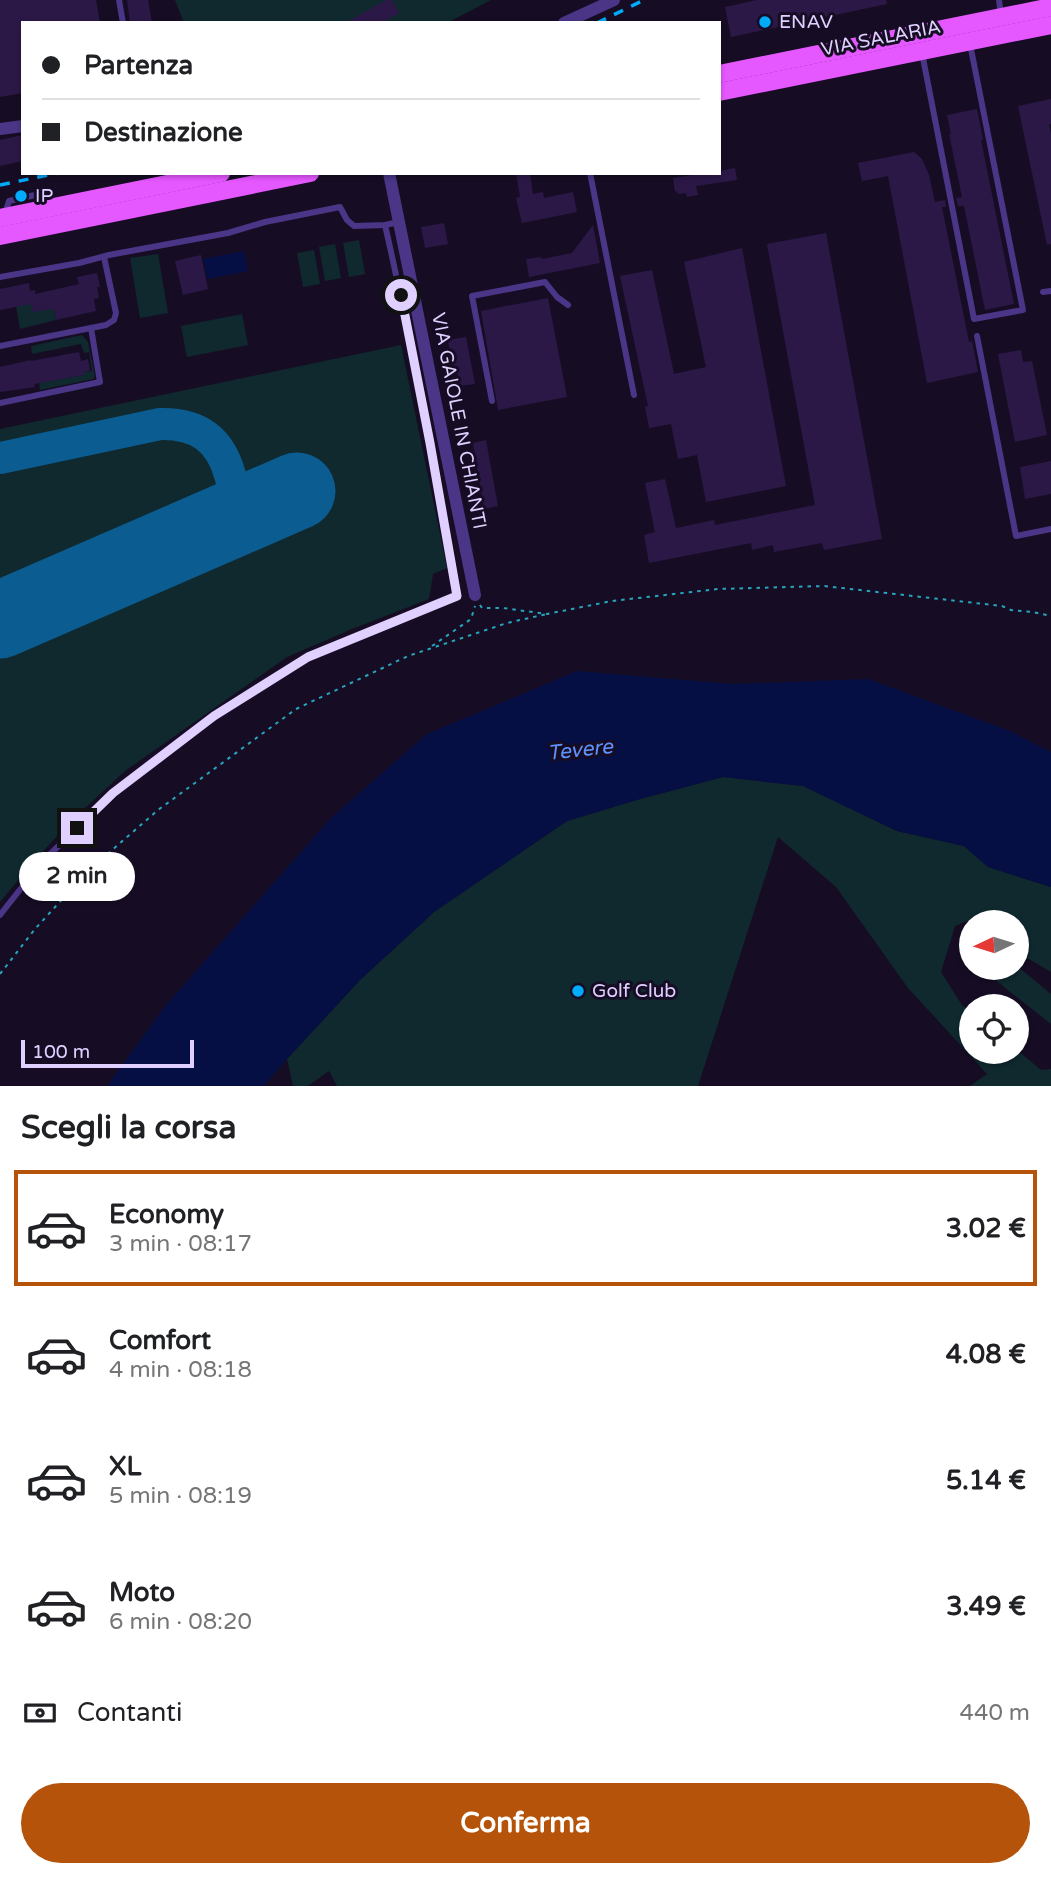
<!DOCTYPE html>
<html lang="it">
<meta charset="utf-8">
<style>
:root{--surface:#fff;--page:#f2f2f2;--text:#202124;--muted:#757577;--line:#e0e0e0;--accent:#b45309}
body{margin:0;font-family:"Varela Round",sans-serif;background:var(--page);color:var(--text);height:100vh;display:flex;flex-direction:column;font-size:26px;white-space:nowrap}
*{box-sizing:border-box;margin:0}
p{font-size:23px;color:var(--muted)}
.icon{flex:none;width:38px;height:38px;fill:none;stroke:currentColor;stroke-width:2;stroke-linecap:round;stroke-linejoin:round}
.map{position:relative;height:1086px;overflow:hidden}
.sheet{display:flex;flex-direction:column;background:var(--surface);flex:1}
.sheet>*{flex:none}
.top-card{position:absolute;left:21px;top:21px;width:700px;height:154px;border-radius:0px;box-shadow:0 2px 5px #0004;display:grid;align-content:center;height:154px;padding:0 21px;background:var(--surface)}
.needle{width:46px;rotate:266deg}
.tools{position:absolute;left:959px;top:910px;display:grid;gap:14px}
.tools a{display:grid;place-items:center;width:70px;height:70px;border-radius:50%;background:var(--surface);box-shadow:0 2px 5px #0004;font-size:35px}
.scale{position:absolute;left:21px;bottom:18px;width:173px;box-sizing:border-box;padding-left:7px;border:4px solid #e0d0ff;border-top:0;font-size:19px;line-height:24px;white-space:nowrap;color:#e0d0ff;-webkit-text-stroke:5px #160d24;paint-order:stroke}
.end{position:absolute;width:32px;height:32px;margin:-16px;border:9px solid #e0d0ff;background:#111;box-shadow:0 0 0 4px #111}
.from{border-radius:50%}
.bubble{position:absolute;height:49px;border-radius:24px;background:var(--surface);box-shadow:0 2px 5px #0004;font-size:23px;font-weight:700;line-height:49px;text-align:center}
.top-card b{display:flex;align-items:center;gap:24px;height:66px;font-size:26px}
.top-card b+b{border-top:2px solid var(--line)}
.top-card i{width:18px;height:18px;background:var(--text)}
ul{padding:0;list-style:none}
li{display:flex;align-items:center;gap:21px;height:116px;margin:0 14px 10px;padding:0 7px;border:4px solid transparent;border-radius:0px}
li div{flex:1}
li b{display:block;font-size:26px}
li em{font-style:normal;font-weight:700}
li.active{border-color:var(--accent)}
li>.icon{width:63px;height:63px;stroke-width:1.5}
h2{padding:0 21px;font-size:32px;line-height:84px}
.pay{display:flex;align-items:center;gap:18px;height:77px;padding:0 21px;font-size:26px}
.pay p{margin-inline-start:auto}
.primary-button{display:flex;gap:14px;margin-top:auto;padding:14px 21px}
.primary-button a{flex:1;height:80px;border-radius:42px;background:var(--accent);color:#fff;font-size:28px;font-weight:700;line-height:80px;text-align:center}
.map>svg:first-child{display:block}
.green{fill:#0f292f}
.water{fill:#060f44}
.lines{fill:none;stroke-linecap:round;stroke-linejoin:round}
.taxiway{stroke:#0b5c90;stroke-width:32}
.runway{stroke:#0b5c90;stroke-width:77}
.building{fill:#2b1847}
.path{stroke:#26a5bd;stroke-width:2;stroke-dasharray:3.5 5;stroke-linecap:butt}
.service{stroke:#4a3587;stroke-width:6}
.minor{stroke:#4a3587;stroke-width:12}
.primary{stroke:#e557ff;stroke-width:18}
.rail{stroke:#00abfb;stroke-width:3.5;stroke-dasharray:10 9;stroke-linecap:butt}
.route{stroke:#e0d0ff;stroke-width:9}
.poi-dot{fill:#00abfb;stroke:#160d24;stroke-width:2.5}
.labels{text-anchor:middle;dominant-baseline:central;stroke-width:6;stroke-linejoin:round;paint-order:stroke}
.poi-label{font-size:19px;fill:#e0d0ff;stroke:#160d24;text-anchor:start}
.street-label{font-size:19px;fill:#e0d0ff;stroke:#160d24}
.water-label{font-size:21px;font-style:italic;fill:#5e91ff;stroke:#160d24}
</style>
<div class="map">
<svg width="1051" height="1086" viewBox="0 0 1051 1086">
<rect width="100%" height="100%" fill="#160d24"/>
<g class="green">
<path d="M175,0H491L447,23H184Z"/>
<path d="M359,240L365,274L349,277L343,243Z"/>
<path d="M335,244L341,278L325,281L319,247Z"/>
<path d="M314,250L320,284L303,287L297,253Z"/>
<path d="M158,254L168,313L140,318L130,258Z"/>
<path d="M24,304L25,305L31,304L54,309L56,320L20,329L16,306Z"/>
<path d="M242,314L248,345L187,357L181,326Z"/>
<path d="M82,335L88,342L95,376L93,379L40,390L39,383L83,375V372L92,371L89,352L84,353L81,344L32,354L31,346Z"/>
<path d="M401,345L447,568L433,574L429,599L352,629L287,657L125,771L70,822L36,859L0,902V653L318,512L297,459L254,479L245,477C219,437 221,420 169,411L0,448V429Z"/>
<path d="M171,434C180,436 190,437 197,444C211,457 223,481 212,499L0,593V473L22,465L154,436Z"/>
<path d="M723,777L803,786L897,831L964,846L988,867L1051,887V972L1017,952V922H985L980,916L955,926L941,972L962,1005L971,1012V1052H1017V1050L1041,1070L1051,1069V1086H970L987,1074L908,988L836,887L778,837L698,1086H337L329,1071L308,1086H293L287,1059L360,980L434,912L567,821L640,799Z"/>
<path d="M1017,966L1051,994V1024L980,968H1017Z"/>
</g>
<g class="water">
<path d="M244,251L248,271L207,279L203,259Z"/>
<path d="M577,671L732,684L868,679L1010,731L1051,752V887L988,867L964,846L897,831L803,786L723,777L640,799L567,821L434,912L360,980L287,1059L264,1086H107L166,1005L331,818L427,734Z"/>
</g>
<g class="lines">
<path class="taxiway" d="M0,458L160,424C197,423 220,439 230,475C233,485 236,498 232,508C230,514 223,520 218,525"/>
<path class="runway" d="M0,620L297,491"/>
</g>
<g class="building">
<path d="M0,0H96L100,23H23V93L0,97Z"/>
<path d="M127,0H148L152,23H130Z"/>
<path d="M386,0H392L399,13L381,23H345Z"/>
<path d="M757,0H886L887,4L731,37L725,7Z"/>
<path d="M1051,99V124H1049L1051,135V244L1047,245L1018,106Z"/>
<path d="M977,109L983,140H981L1014,304L985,310L964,206H958L956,198L962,197L949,134H951L947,115Z"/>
<path d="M23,135V161L0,166V140Z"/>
<path d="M914,152L922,159L929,175L935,202L945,200L946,207H942L969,342L972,341L978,372L927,383L888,176L862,181L858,163Z"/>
<path d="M735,168L737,180L696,186L698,195L687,197L686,193L678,194L677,191L675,192L673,178L704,173H719V171Z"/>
<path d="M516,173H530L533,194L543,192L544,198L573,192L577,212L522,223L516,198L520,197Z"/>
<path d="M444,223L448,244L425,248L421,227Z"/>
<path d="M593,225L600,263L529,277L526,259L541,257L542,259L572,253Z"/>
<path d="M826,233L882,539L824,550L822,543L774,552L773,545L752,550L751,543L649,563L644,535L655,532L645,483L665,479L676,528L714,520L715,525L815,505L767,244Z"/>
<path d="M742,248L786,486L706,502L697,455L678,459L671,424L649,428L645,407L648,406L620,276L652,270L674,374L706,367L684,262Z"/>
<path d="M201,255L208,289L183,295L175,261Z"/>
<path d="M97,273L100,287H97L99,298L94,299L96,311L56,320L54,309L33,312L31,304L0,310V289L29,283L30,291L35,290V294L79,284L77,277Z"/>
<path d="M548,298L567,397L498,410L481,311Z"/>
<path d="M466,337L475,384L460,386L456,366L452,367L448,340Z"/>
<path d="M1021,350L1023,362L1032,361L1047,435L1015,442L998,354Z"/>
<path d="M79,352L81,361L88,359L90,371L83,372L84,375L34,384L35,387L0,392V367L31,360V361Z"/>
<path d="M486,440L498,506L484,509L473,443Z"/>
<path d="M1051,461V494L1025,499L1020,467Z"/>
</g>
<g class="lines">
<g class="path">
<path d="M480,605L482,608H503L547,614L612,601L718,589L824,586L1002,606L1011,610L1033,612L1051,616"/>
<path d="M432,646L471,619L475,606"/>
<path d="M0,974L35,929L88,871L158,810L296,709L408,656L507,623L547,614"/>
</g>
<g class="service">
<path d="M119,0L123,23"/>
<path d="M999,0L1001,16"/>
<path d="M922,53L974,319L1023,310L970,44"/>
<path d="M590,173L634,395"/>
<path d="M5,214L9,201L35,195L48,204"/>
<path d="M0,277L79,263L109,255L228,233L265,222L340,207L347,220L354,226L385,225L399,222"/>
<path d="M1043,292L1051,291"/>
<path d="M977,336L1016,536L1051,529"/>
<path d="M0,346L106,325L114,320L116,313L104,257"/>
<path d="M492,401L472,296L545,282L557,297L568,305"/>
<path d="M0,403L100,382L91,328"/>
<path d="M0,915L41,863L113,793L214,716L308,657L457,596C435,472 413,348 385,225"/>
</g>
<g class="minor">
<path d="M564,23L614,0"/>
<path d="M0,129L23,126"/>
<path d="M389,173L475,595"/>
</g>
<g class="primary">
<path d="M719,74L1051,7"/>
<path d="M719,92L1051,25"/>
<path d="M0,218L221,173"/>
<path d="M0,236L310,173"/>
</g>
<g class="rail">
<path d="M597,23L644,0"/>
<path d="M0,185L58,173"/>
</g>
</g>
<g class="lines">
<path class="route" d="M77,828L113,793L214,716L308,657L457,596L430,443L401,295"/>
</g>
<g class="poi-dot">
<circle cx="765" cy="22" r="7"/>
<circle cx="21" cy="196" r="7"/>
<circle cx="578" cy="991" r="7"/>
</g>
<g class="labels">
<g class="poi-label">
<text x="779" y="22">ENAV</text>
<text x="35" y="196">IP</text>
<text x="592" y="991">Golf Club</text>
</g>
<g class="street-label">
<text transform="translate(881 38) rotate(-11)">VIA SALARIA</text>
<text transform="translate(459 421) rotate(79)">VIA GAIOLE IN CHIANTI</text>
</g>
<g class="water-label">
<text transform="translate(580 750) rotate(-6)">Tevere</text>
</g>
</g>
</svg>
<div class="tools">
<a><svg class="needle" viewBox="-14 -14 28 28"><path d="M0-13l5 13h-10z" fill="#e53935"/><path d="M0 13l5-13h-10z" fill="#757577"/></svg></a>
<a><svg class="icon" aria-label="locate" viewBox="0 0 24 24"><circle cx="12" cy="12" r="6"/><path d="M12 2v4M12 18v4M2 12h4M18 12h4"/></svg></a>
</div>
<div class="scale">100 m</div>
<i class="end from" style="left:401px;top:295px"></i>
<i class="end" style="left:77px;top:828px"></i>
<div class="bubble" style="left:19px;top:852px;width:116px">2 min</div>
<div class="top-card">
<b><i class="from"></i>Partenza</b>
<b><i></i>Destinazione</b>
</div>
</div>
<section class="sheet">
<h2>Scegli la corsa</h2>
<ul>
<li class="active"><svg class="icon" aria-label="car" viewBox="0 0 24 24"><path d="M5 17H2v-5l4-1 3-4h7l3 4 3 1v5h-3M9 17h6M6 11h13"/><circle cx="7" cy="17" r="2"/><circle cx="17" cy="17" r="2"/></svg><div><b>Economy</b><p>3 min · 08:17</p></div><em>3.02 €</em></li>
<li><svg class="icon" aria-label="car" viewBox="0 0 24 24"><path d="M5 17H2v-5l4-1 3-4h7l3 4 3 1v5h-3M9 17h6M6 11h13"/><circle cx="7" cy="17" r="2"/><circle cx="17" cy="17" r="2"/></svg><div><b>Comfort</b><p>4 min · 08:18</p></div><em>4.08 €</em></li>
<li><svg class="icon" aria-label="car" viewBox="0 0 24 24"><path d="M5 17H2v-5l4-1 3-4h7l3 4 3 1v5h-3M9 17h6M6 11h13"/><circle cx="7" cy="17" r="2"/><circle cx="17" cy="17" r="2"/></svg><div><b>XL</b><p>5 min · 08:19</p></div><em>5.14 €</em></li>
<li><svg class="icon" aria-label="car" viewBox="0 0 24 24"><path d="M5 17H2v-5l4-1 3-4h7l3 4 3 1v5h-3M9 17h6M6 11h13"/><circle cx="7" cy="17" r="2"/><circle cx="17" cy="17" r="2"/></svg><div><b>Moto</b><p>6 min · 08:20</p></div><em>3.49 €</em></li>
</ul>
<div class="pay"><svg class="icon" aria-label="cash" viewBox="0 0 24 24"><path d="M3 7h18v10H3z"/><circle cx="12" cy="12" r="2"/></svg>Contanti<p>440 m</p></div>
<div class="primary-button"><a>Conferma</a></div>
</section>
